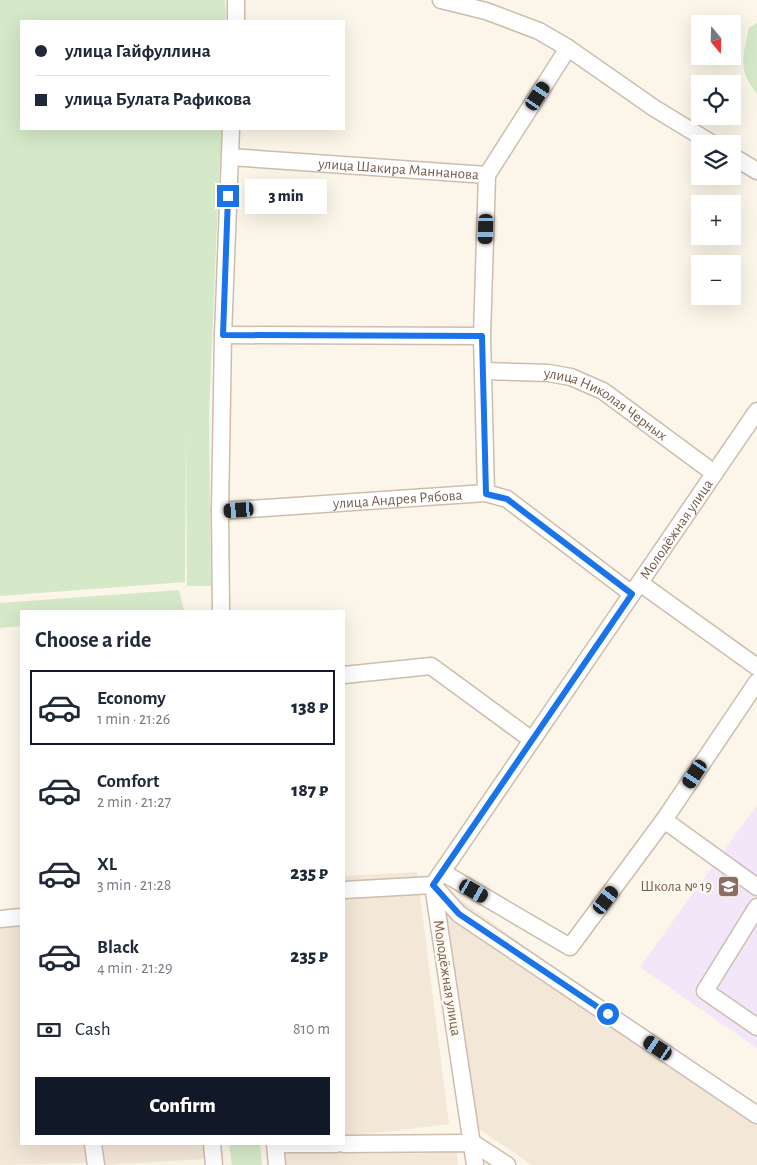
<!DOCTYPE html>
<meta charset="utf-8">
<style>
:root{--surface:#fff;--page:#f6f6f7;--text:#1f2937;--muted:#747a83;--line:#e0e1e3;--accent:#111827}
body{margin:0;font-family:"Alegreya Sans",sans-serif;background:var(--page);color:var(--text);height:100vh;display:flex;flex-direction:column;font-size:19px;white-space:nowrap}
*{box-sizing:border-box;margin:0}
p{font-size:16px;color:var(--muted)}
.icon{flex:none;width:28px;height:28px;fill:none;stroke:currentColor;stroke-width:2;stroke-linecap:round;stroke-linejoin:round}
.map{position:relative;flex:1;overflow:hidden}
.sheet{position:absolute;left:20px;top:610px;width:325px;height:535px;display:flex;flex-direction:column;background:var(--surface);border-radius:0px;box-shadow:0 5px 20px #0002}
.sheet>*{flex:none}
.banner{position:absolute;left:20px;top:20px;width:325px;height:110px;border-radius:0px;box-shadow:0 5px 20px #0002;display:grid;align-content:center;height:110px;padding:0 15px;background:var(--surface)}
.needle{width:32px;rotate:161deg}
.tools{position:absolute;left:691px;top:15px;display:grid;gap:10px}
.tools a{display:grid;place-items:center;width:50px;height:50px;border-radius:0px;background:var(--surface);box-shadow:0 5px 20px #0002;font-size:25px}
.end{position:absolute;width:22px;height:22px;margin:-11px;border:6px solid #1a73e8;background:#fff;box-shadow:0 0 0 2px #fff}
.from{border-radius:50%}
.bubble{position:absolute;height:35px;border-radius:0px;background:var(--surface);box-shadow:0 5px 20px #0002;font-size:16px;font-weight:800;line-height:35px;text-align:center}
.car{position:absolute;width:15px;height:30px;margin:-15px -8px;border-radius:6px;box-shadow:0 0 4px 1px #0007;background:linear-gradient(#222 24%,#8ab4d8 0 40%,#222 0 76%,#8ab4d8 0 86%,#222 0)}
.banner b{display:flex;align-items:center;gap:18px;height:48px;font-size:19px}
.banner b+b{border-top:1px solid var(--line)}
.banner i{width:12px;height:12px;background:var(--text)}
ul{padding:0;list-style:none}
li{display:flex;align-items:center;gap:15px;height:75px;margin:0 10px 8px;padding:0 5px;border:2px solid transparent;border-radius:0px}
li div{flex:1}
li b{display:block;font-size:19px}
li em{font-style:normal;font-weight:800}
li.on{border-color:var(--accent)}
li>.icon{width:45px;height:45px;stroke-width:1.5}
h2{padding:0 15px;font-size:22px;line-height:60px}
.pay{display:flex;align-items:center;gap:12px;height:55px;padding:0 15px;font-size:19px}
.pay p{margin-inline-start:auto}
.cta{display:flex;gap:10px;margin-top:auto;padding:10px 15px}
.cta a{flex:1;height:58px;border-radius:0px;background:var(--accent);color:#fff;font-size:20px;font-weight:800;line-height:58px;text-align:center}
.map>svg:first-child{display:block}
.residential{fill:#f3e7d8}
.education{fill:#f2e6f8}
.green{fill:#d5e9c8}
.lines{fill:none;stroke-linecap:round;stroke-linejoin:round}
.minor-casing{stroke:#cdbdaf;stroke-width:19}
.minor{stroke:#fff;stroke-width:16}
.route{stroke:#1a73e8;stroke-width:6}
.labels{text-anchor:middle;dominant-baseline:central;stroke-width:5;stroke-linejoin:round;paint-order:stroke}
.street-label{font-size:15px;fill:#755c4e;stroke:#fef9f0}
.education-label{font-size:15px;fill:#785e54;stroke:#fef9f0;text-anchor:end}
</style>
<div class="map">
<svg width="757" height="1165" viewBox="0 0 757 1165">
<rect width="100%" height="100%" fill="#fcf5e9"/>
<g class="residential">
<path d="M417,872L449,1124L344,1137V876Z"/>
<path d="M438,883L757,1117V1165H532L470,1123Z"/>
<path d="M21,925V1144H84L86,1163L0,1165V927Z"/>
<path d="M455,1138L458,1165H276L275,1152Z"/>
<path d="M103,1144H202L204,1159L105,1165Z"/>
</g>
<path class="education" d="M757,805V1048L640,967Z"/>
<g class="green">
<path d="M0,0H225L226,21H21V129H223L219,179L209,413L211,586H187L186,433L185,582L0,596Z"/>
<path d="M757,23V94C737,68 743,58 749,28Z"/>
<path d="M179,590L184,611H21V626L0,628V603Z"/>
<path d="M229,1144H260L262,1165H232Z"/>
</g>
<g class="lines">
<defs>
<g id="minor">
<path d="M441,0L486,11L539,31L568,48L654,108L713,144"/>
<path d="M236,21V0"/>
<path d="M732,156L757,171"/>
<path id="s1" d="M230,157L487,175L482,336L486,493"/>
<path d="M487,175L568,48"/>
<path d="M223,335L482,336"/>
<path id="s2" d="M483,371L548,373L571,377L603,391L714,473"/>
<path id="s3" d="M220,511L486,493L507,499L632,594"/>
<path d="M640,583L757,667"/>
<path d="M221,611L220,511L223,335L231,129"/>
<path d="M344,675L431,666L532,740"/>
<path d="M664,820L757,887"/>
<path d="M442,872L570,947L664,820L757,682"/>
<path d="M344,890L433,885L459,914L757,1115"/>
<path d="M757,907L705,991L757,1027"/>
<path d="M0,919L21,917"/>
<path d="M93,1144L96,1165"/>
<path d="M212,1144L214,1165"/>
<path d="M275,1144H336"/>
<path d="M275,1144L277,1165"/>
<path d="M344,1144L473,1143L507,1165"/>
<path id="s4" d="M475,1165L433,885L757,411"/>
</g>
</defs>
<use href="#minor" class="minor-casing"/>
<use href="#minor" class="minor"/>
</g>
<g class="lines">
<path class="route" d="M228,196L223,335L482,336L486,494L507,499L632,594L433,885L459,914L608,1014"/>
</g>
<defs>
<symbol id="school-square" viewBox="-11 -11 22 22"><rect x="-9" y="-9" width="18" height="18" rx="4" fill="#8d6e63" stroke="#fef9f0"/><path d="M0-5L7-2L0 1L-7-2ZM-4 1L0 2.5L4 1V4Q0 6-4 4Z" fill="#fff"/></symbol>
</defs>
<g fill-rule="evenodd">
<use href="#school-square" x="716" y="874" width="25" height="25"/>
</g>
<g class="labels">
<g class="street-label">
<text stroke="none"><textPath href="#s1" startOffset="169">улица Шакира Маннанова</textPath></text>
<text stroke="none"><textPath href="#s2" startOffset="131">улица Николая Черных</textPath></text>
<text stroke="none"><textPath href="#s3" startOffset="178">улица Андрея Рябова</textPath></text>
<text stroke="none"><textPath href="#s4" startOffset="714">Молодёжная улица</textPath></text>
<text transform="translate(447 978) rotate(81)">Молодёжная улица</text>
</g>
<g class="education-label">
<text x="712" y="886">Школа № 19</text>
</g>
</g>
</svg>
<div class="tools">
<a><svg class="needle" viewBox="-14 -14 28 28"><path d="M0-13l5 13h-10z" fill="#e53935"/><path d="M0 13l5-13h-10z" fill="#747a83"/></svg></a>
<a><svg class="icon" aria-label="locate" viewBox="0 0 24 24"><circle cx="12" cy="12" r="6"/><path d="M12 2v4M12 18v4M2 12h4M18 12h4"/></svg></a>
<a><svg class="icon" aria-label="layers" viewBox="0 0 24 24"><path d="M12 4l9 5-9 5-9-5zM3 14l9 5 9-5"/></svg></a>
<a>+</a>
<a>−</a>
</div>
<i class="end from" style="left:608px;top:1014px"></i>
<i class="end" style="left:228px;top:196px"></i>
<div class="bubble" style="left:245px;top:179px;width:82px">3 min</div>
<i class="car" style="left:538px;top:96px;rotate:33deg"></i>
<i class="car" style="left:486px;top:229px;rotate:182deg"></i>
<i class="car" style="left:239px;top:510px;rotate:266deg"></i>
<i class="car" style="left:695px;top:774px;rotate:213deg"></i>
<i class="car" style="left:474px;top:891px;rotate:120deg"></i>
<i class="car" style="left:606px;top:900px;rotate:37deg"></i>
<i class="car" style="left:658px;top:1048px;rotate:304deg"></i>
<div class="banner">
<b><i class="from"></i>улица Гайфуллина</b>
<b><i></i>улица Булата Рафикова</b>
</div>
<section class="sheet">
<h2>Choose a ride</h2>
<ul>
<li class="on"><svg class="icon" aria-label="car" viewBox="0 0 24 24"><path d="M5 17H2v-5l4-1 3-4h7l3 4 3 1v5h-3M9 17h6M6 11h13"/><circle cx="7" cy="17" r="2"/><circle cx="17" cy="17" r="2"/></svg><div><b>Economy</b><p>1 min · 21:26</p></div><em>138 ₽</em></li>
<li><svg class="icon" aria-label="car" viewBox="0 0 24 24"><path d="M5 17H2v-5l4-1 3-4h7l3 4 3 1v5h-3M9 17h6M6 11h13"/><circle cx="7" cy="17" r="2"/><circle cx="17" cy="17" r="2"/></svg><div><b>Comfort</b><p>2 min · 21:27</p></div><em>187 ₽</em></li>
<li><svg class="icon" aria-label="car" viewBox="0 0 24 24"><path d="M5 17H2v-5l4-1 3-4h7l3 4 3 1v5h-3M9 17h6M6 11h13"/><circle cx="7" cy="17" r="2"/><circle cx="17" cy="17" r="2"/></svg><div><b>XL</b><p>3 min · 21:28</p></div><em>235 ₽</em></li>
<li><svg class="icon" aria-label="car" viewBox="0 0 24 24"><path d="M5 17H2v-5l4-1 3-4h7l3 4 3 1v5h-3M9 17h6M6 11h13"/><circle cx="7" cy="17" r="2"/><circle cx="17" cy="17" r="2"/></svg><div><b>Black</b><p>4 min · 21:29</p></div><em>235 ₽</em></li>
</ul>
<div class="pay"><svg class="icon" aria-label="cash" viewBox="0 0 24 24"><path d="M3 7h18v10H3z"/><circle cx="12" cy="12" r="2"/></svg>Cash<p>810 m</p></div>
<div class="cta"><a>Confirm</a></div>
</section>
</div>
